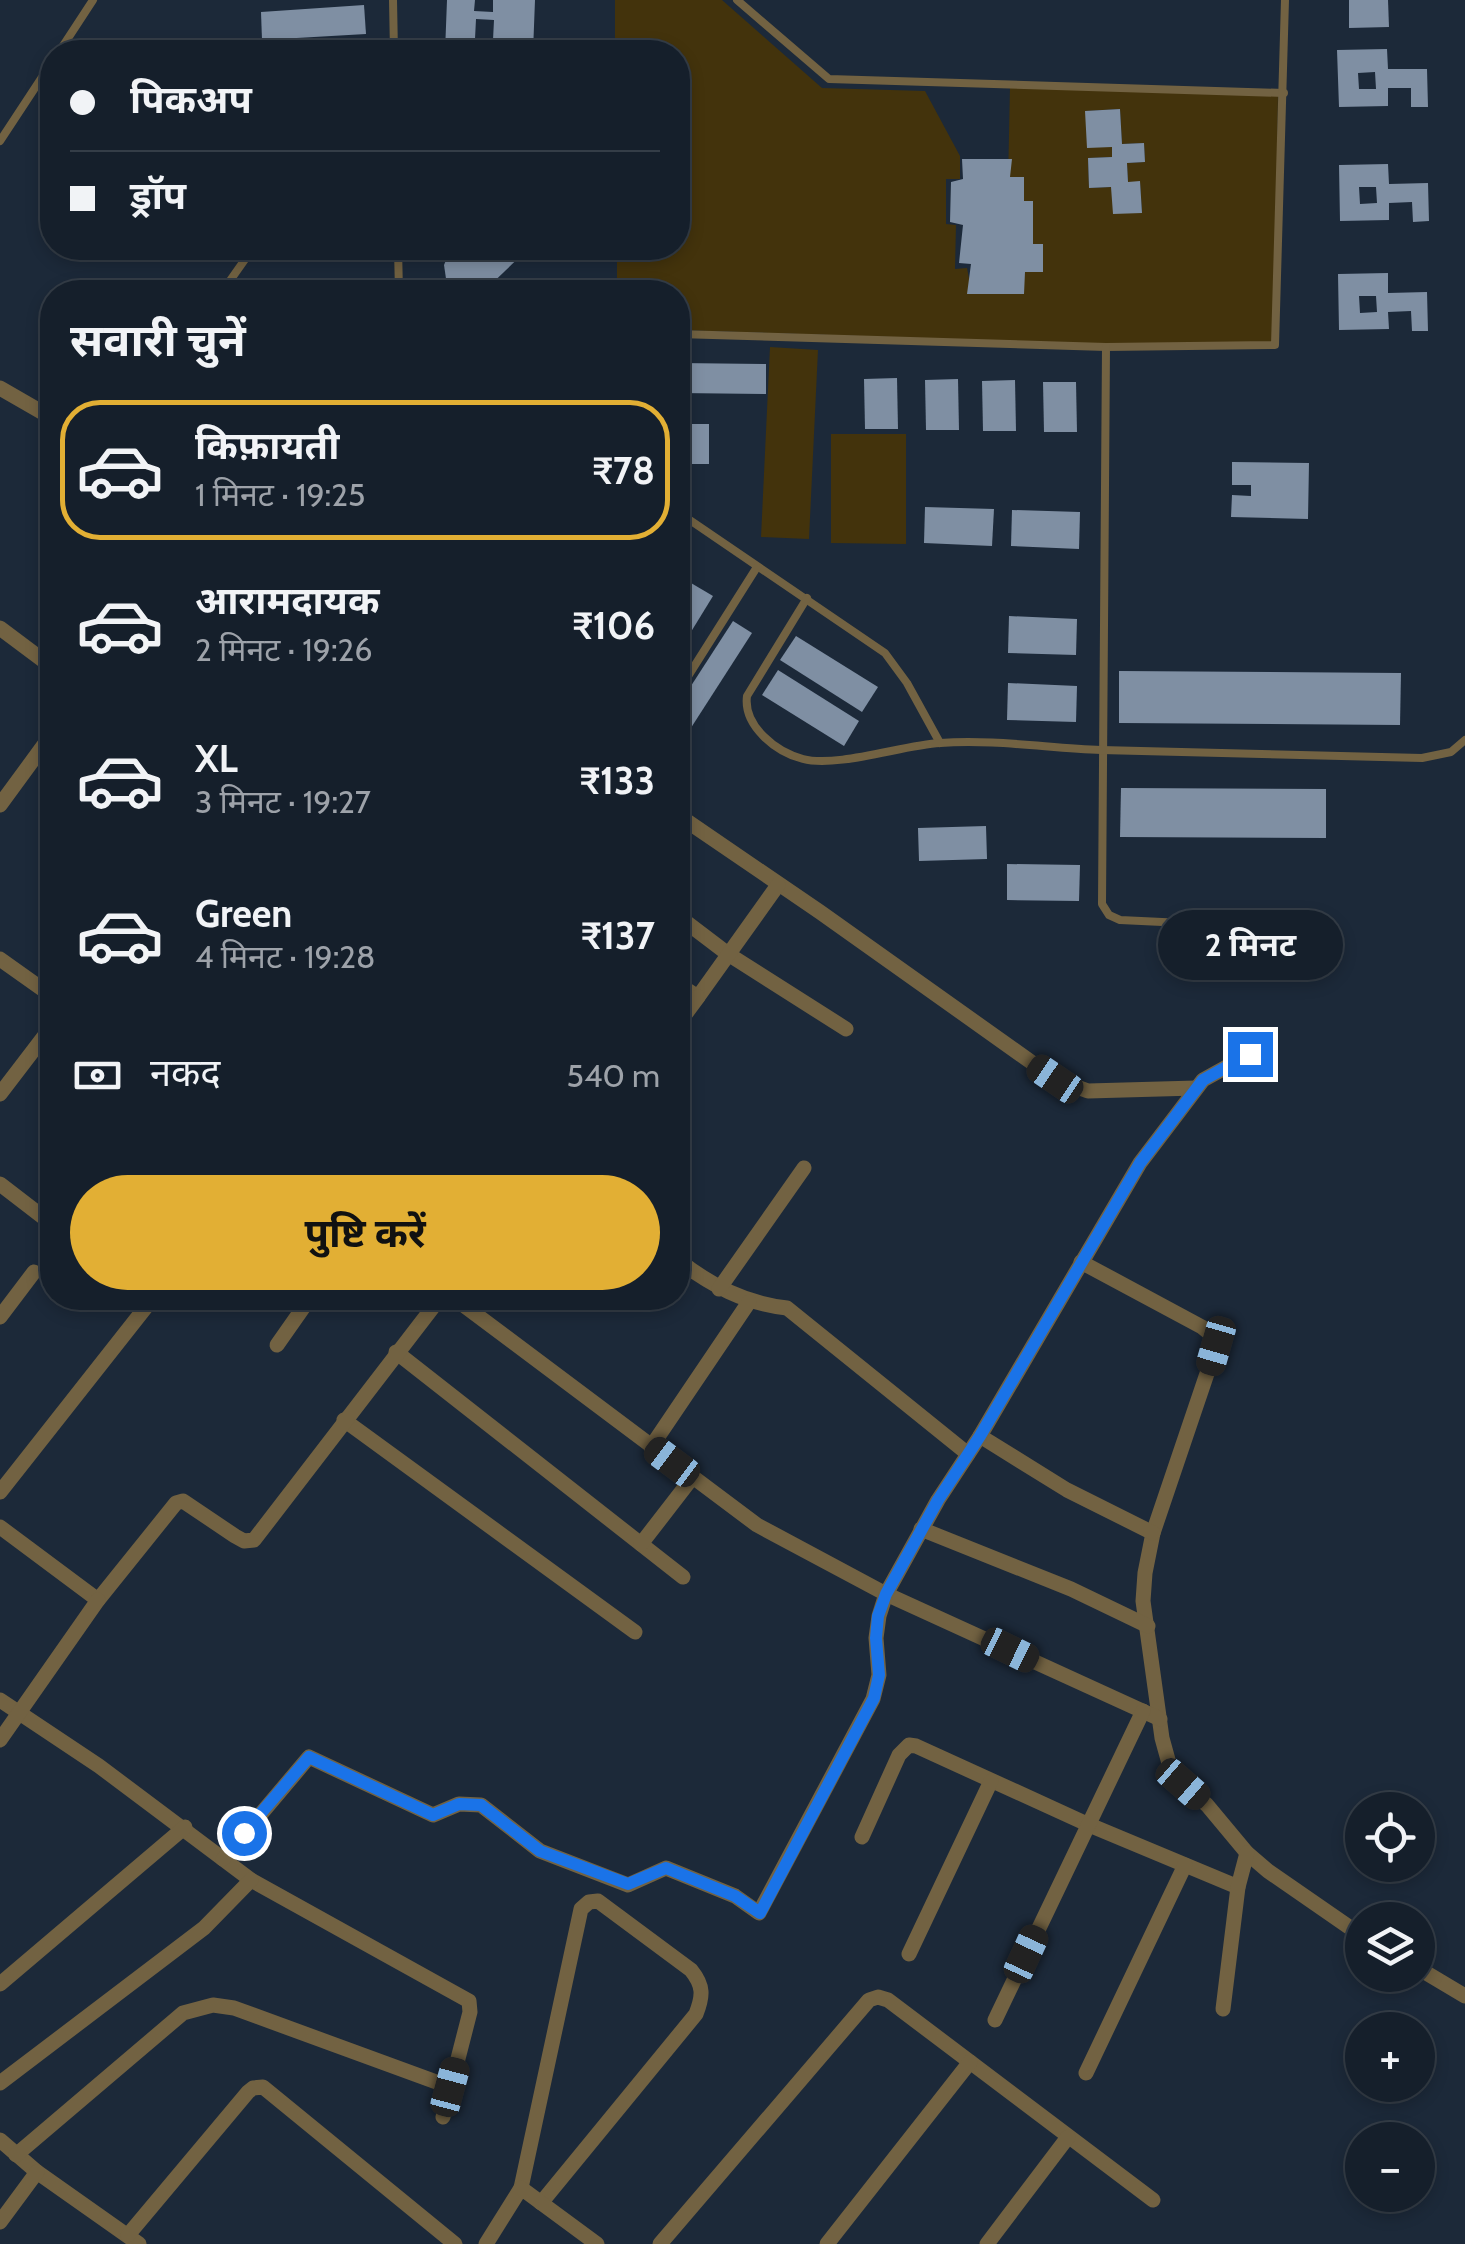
<!DOCTYPE html>
<html lang="hi">
<meta charset="utf-8">
<style>
:root{--surface:#151f2b;--page:#222c37;--text:#f1f3f6;--muted:#9da2a9;--line:#343d47;--accent:#e2af34}
body{margin:0;font-family:Cabin,"Noto Sans Devanagari",sans-serif;background:var(--page);color:var(--text);height:100vh;display:flex;flex-direction:column;font-size:38px;white-space:nowrap}
*{box-sizing:border-box;margin:0}
p{font-size:32px;color:var(--muted)}
.icon{flex:none;width:55px;height:55px;fill:none;stroke:currentColor;stroke-width:2;stroke-linecap:round;stroke-linejoin:round}
.map{position:relative;flex:1;overflow:hidden}
.sheet{position:absolute;left:40px;top:280px;width:650px;height:1030px;display:flex;flex-direction:column;background:var(--surface);border-radius:40px;box-shadow:0 5px 15px #0003,0 0 0 2px var(--line)}
.sheet>*{flex:none}
.guide{position:absolute;left:40px;top:40px;width:650px;height:220px;border-radius:40px;box-shadow:0 5px 15px #0003,0 0 0 2px var(--line);display:grid;align-content:center;height:220px;padding:0 30px;background:var(--surface)}
.controls{position:absolute;left:1345px;top:1792px;display:grid;gap:20px}
.controls a{display:grid;place-items:center;width:90px;height:90px;border-radius:50%;background:var(--surface);box-shadow:0 5px 15px #0003,0 0 0 2px var(--line);font-size:50px}
.end{position:absolute;width:45px;height:45px;margin:-22px;border:12px solid #1a73e8;background:#fff;box-shadow:0 0 0 5px #fff}
.from{border-radius:50%}
.bubble{position:absolute;height:70px;border-radius:35px;background:var(--surface);box-shadow:0 5px 15px #0003,0 0 0 2px var(--line);font-size:32px;font-weight:700;line-height:70px;text-align:center}
.car{position:absolute;width:30px;height:60px;margin:-30px -15px;border-radius:12px;box-shadow:0 0 8px 2px #0007;background:linear-gradient(#222 24%,#8ab4d8 0 40%,#222 0 76%,#8ab4d8 0 86%,#222 0)}
.guide b{display:flex;align-items:center;gap:35px;height:95px;font-size:38px}
.guide b+b{border-top:2px solid var(--line)}
.guide i{width:25px;height:25px;background:var(--text)}
ul{padding:0;list-style:none}
li{display:flex;align-items:center;gap:30px;height:140px;margin:0 20px 15px;padding:0 10px;border:5px solid transparent;border-radius:40px}
li div{flex:1}
li b{display:block;font-size:38px}
li em{font-style:normal;font-weight:700}
li.on{border-color:var(--accent)}
li>.icon{width:90px;height:90px;stroke-width:1.5}
h2{padding:0 30px;font-size:45px;line-height:120px}
.pay{display:flex;align-items:center;gap:25px;height:110px;padding:0 30px;font-size:38px}
.pay p{margin-inline-start:auto}
.action{display:flex;gap:20px;margin-top:auto;padding:20px 30px}
.action a{flex:1;height:115px;border-radius:60px;background:var(--accent);color:#111;font-size:40px;font-weight:700;line-height:115px;text-align:center}
.map>svg:first-child{display:block}
.green{fill:#43330c;fill-rule:evenodd}
.building{fill:#7f8fa3;fill-rule:evenodd}
.lines{fill:none;stroke-linecap:round;stroke-linejoin:round}
.service{stroke:#726242;stroke-width:8}
.minor{stroke:#726242;stroke-width:15}
.route{stroke:#1a73e8;stroke-width:12}
</style>
<div class="map">
<svg width="1465" height="2244" viewBox="0 0 1465 2244">
<rect width="100%" height="100%" fill="#1c2939"/>
<g class="green">
<path d="M615,0H722L822,88L925,91L960,156V179H946V224L956,225L955,269L967,268L971,289L1030,246L1020,205L1008,182L1010,87L1278,94L1275,344H1104L678,330V292H617V248H678V52H615ZM1120,109L1122,144L1144,143L1145,162L1127,163L1128,182H1140L1142,212L1111,187L1089,188L1088,158L1112,157V147L1086,111Z"/>
<path d="M770,347L818,350L809,539L761,537Z"/>
<path d="M831,434H906V544L831,543Z"/>
</g>
<g class="building">
<path d="M447,0H475L474,11L493,12V0H535L533,52H445ZM476,19L494,20L493,40L475,39Z"/>
<path d="M1349,0H1388L1389,27L1349,28Z"/>
<path d="M364,5L366,34L262,40L261,12Z"/>
<path d="M1387,49L1388,69H1427L1428,107H1411V88H1388V106L1339,107L1337,50ZM1375,72L1376,89H1359L1358,73Z"/>
<path d="M1120,109L1122,144L1144,143L1145,162L1127,163L1128,182L1140,181L1142,213L1113,214L1111,187L1089,188L1088,158L1112,157V147L1087,148L1085,111Z"/>
<path d="M962,159H1012L1010,177H1024V201H1033V244H1043V272H1025L1024,294H967L971,264L959,263L963,225L950,222L951,182L963,179Z"/>
<path d="M1388,164L1389,184L1428,183L1429,221L1413,222L1412,202L1389,203V220L1340,221L1339,165ZM1359,187H1376L1377,203L1360,204Z"/>
<path d="M451,248H529L483,292H448L444,265Z"/>
<path d="M1388,273V293L1427,292L1428,331H1412L1411,311L1388,312L1389,329L1339,330L1338,274ZM1359,296H1376L1377,312L1360,313Z"/>
<path d="M678,363L766,364V394L678,393Z"/>
<path d="M897,378L898,429H865L864,379Z"/>
<path d="M958,379L959,430H926L925,380Z"/>
<path d="M1015,380L1016,431H983L982,381Z"/>
<path d="M1043,382H1076L1077,432H1044Z"/>
<rect x="678" y="424" width="31" height="40"/>
<path d="M1232,462L1309,463L1308,519L1231,517L1232,495L1251,496V485H1232Z"/>
<path d="M925,507L994,509L992,546L924,543Z"/>
<path d="M1012,510L1080,512L1079,549L1011,546Z"/>
<path d="M691,583L713,596L678,653V604Z"/>
<path d="M1009,616L1077,619L1076,655L1008,653Z"/>
<path d="M733,621L752,633L678,748V706Z"/>
<path d="M796,636L878,687L862,712L780,660Z"/>
<path d="M778,670L859,721L844,746L762,695Z"/>
<path d="M1119,671L1401,673L1400,725L1119,723Z"/>
<path d="M1008,683L1077,686L1076,722L1007,720Z"/>
<path d="M1121,788L1326,789V838L1120,837Z"/>
<path d="M986,826L987,859L919,861L918,828Z"/>
<path d="M1007,864L1080,865L1079,901L1007,900Z"/>
</g>
<g class="lines">
<g class="service">
<path d="M393,0L394,52"/>
<path d="M737,0L829,79L1284,93"/>
<path d="M59,52L93,0"/>
<path d="M0,141L52,62"/>
<path d="M398,248L399,292"/>
<path d="M222,292L253,248"/>
<path d="M678,334L1106,347L1275,345L1285,0"/>
<path d="M1106,347L1102,904L1109,915L1120,920L1268,927"/>
<path d="M678,512L885,653L907,683L940,743"/>
<path d="M807,598L747,696C743,726 776,752 803,759C837,768 903,745 940,743C992,739 1048,748 1101,750C1208,753 1315,755 1422,758L1451,752L1465,740"/>
<path d="M678,692L757,567"/>
</g>
<g class="minor">
<path d="M0,388L52,418"/>
<path d="M0,628L52,667"/>
<path d="M0,805L52,734"/>
<path d="M678,815L820,912L1055,1079L1088,1091L1196,1088"/>
<path d="M678,916L728,954L846,1029"/>
<path d="M0,959L52,996"/>
<path d="M678,984L698,997L778,885"/>
<path d="M678,1024L698,997"/>
<path d="M0,1094L52,1026"/>
<path d="M0,1184L52,1224"/>
<path d="M678,1260C712,1286 744,1303 787,1308L968,1454"/>
<path d="M1081,1262L1202,1327L1213,1336L1216,1347L1153,1533L1145,1573L1143,1601L1162,1738L1170,1767L1183,1784L1207,1805L1247,1853L1268,1871L1362,1936"/>
<path d="M719,1289L804,1168"/>
<path d="M454,1298L757,1525L886,1594L1160,1719"/>
<path d="M0,1317L34,1272"/>
<path d="M277,1345L310,1298"/>
<path d="M396,1352L683,1577"/>
<path d="M344,1420L635,1632"/>
<path d="M980,1436L1067,1490L1153,1533"/>
<path d="M651,1447L749,1302"/>
<path d="M0,1492L153,1298"/>
<path d="M0,1527L98,1600L176,1503L183,1501L235,1536L244,1541L254,1540L440,1298"/>
<path d="M921,1529L1071,1589L1148,1626"/>
<path d="M641,1544L692,1478"/>
<path d="M0,1700L99,1766L251,1880L469,2001L470,2012L443,2117"/>
<path d="M0,1740L98,1600"/>
<path d="M862,1837L899,1755L909,1745L916,1746L1087,1824L1238,1887"/>
<path d="M223,1859L309,1757L433,1815L459,1804L481,1805L540,1851L628,1885L666,1868L735,1896L759,1913L873,1699L879,1675L876,1638L879,1616L886,1594L938,1500L980,1436L1140,1163L1203,1080L1250,1054"/>
<path d="M909,1954L991,1781"/>
<path d="M1418,1968L1465,1996"/>
<path d="M0,1984L185,1827"/>
<path d="M1223,2009L1238,1887L1247,1853"/>
<path d="M995,2020L1143,1711"/>
<path d="M1086,2073L1185,1865"/>
<path d="M0,2083L204,1928L251,1880"/>
<path d="M0,2140L37,2172L139,2244"/>
<path d="M16,2155L183,2013L213,2005L234,2008L450,2087"/>
<path d="M521,2188L581,1909L589,1902L598,1901L691,1970C704,1986 703,1996 696,2014L541,2203"/>
<path d="M0,2222L37,2172"/>
<path d="M128,2235L248,2092L253,2088L263,2087L455,2244"/>
<path d="M486,2244L521,2188L597,2244"/>
<path d="M660,2244L869,2000L878,1997L888,2000L1153,2200"/>
<path d="M827,2244L970,2062"/>
<path d="M987,2244L1068,2137"/>
</g>
</g>
<g class="lines">
<path class="route" d="M244,1833L309,1757L433,1815L459,1804L481,1805L540,1851L628,1884L666,1868L735,1896L760,1913L874,1698L879,1675L876,1638L878,1616L886,1594L938,1500L980,1436L1140,1163L1203,1080L1250,1054"/>
</g>
</svg>
<div class="controls">
<a><svg class="icon" aria-label="locate" viewBox="0 0 24 24"><circle cx="12" cy="12" r="6"/><path d="M12 2v4M12 18v4M2 12h4M18 12h4"/></svg></a>
<a><svg class="icon" aria-label="layers" viewBox="0 0 24 24"><path d="M12 4l9 5-9 5-9-5zM3 14l9 5 9-5"/></svg></a>
<a>+</a>
<a>−</a>
</div>
<i class="end from" style="left:244px;top:1833px"></i>
<i class="end" style="left:1250px;top:1054px"></i>
<div class="bubble" style="left:1158px;top:910px;width:185px">2 मिनट</div>
<i class="car" style="left:1055px;top:1079px;rotate:304deg"></i>
<i class="car" style="left:1216px;top:1346px;rotate:196deg"></i>
<i class="car" style="left:672px;top:1462px;rotate:307deg"></i>
<i class="car" style="left:1010px;top:1650px;rotate:116deg"></i>
<i class="car" style="left:1183px;top:1784px;rotate:131deg"></i>
<i class="car" style="left:1026px;top:1954px;rotate:25deg"></i>
<i class="car" style="left:450px;top:2087px;rotate:15deg"></i>
<div class="guide">
<b><i class="from"></i>पिकअप</b>
<b><i></i>ड्रॉप</b>
</div>
<section class="sheet">
<h2>सवारी चुनें</h2>
<ul>
<li class="on"><svg class="icon" aria-label="car" viewBox="0 0 24 24"><path d="M5 17H2v-5l4-1 3-4h7l3 4 3 1v5h-3M9 17h6M6 11h13"/><circle cx="7" cy="17" r="2"/><circle cx="17" cy="17" r="2"/></svg><div><b>किफ़ायती</b><p>1 मिनट · 19:25</p></div><em>₹78</em></li>
<li><svg class="icon" aria-label="car" viewBox="0 0 24 24"><path d="M5 17H2v-5l4-1 3-4h7l3 4 3 1v5h-3M9 17h6M6 11h13"/><circle cx="7" cy="17" r="2"/><circle cx="17" cy="17" r="2"/></svg><div><b>आरामदायक</b><p>2 मिनट · 19:26</p></div><em>₹106</em></li>
<li><svg class="icon" aria-label="car" viewBox="0 0 24 24"><path d="M5 17H2v-5l4-1 3-4h7l3 4 3 1v5h-3M9 17h6M6 11h13"/><circle cx="7" cy="17" r="2"/><circle cx="17" cy="17" r="2"/></svg><div><b>XL</b><p>3 मिनट · 19:27</p></div><em>₹133</em></li>
<li><svg class="icon" aria-label="car" viewBox="0 0 24 24"><path d="M5 17H2v-5l4-1 3-4h7l3 4 3 1v5h-3M9 17h6M6 11h13"/><circle cx="7" cy="17" r="2"/><circle cx="17" cy="17" r="2"/></svg><div><b>Green</b><p>4 मिनट · 19:28</p></div><em>₹137</em></li>
</ul>
<div class="pay"><svg class="icon" aria-label="cash" viewBox="0 0 24 24"><path d="M3 7h18v10H3z"/><circle cx="12" cy="12" r="2"/></svg>नकद<p>540 m</p></div>
<div class="action"><a>पुष्टि करें</a></div>
</section>
</div>
